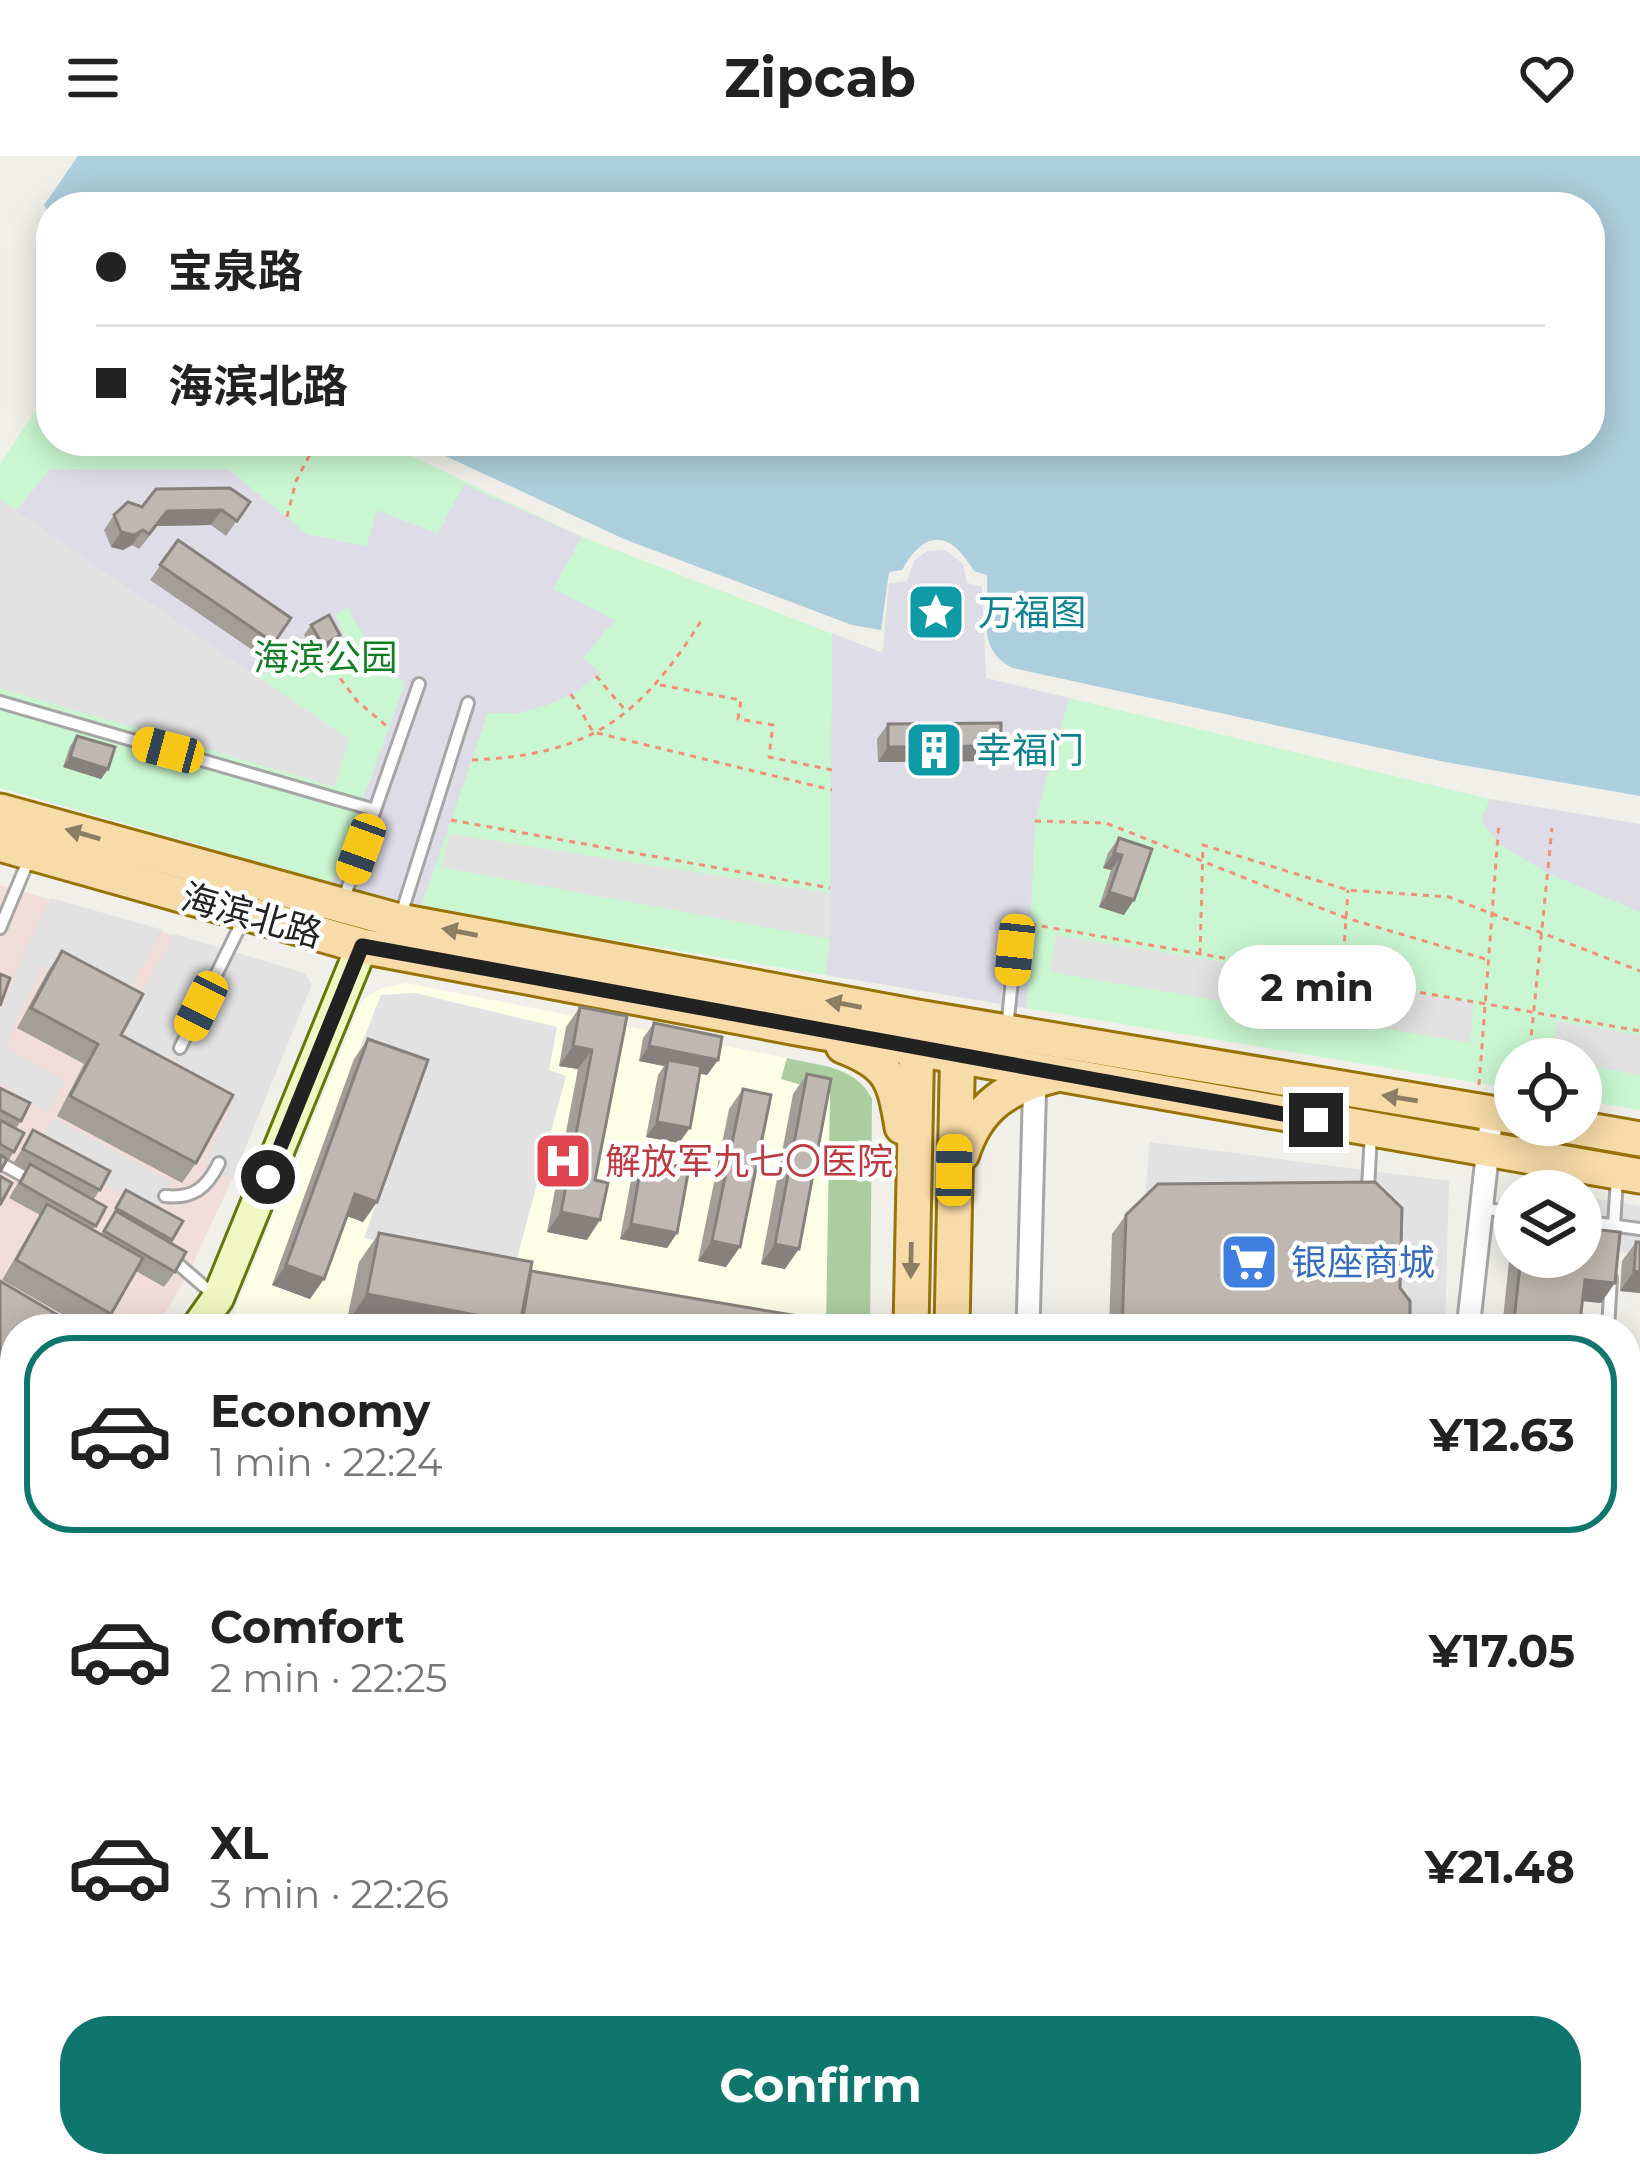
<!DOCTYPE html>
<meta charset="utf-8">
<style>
:root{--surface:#fff;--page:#f2f2f2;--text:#222;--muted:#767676;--line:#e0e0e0;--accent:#0f766e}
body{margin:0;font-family:Montserrat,"Noto Sans SC",sans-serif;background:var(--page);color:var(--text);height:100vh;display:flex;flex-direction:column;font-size:45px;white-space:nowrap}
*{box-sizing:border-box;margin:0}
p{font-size:39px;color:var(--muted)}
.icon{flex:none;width:66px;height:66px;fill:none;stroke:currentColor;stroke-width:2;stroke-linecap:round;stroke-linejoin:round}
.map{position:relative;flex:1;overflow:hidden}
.details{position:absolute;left:0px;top:1158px;width:1641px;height:864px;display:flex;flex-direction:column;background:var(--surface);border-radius:48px 48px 0 0;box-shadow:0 6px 30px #0003}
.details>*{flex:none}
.hud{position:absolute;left:36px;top:36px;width:1569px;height:264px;border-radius:48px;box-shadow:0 6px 30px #0003;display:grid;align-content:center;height:264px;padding:0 60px;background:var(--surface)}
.buttons{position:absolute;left:1494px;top:882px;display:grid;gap:24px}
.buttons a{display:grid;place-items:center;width:108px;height:108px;border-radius:50%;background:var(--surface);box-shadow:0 6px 30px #0003;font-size:60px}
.end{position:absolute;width:54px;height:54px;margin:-27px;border:15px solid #222;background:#fff;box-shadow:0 0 0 6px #fff}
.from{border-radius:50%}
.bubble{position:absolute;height:84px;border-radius:42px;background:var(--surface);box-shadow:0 6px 30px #0003;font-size:39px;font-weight:700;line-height:84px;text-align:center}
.car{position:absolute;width:36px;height:72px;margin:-36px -18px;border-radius:15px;box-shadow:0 0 9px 3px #0007;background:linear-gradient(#f5c518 24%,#345 0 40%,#f5c518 0 76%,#345 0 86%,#f5c518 0)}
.hud b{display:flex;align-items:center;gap:42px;height:114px;font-size:45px}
.hud b+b{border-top:3px solid var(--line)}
.hud i{width:30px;height:30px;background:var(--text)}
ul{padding:21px 0 0;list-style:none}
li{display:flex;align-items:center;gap:36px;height:198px;margin:0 24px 18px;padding:0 36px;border:6px solid transparent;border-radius:48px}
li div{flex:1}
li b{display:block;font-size:45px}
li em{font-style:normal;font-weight:700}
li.active{border-color:var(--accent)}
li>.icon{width:108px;height:108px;stroke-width:1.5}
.button{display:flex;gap:24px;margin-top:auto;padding:24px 60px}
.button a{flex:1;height:138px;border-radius:48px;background:var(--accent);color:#fff;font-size:48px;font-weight:700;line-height:138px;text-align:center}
header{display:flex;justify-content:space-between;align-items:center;height:156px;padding:0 60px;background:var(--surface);font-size:54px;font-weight:700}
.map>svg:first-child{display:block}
.commercial{fill:#f1ddda}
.education{fill:#fcfee6}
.forest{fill:#abcea0}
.park{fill:#caf7d1}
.parking{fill:#e2e2e2}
.plaza{fill:#dedde7}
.water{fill:#adcedc}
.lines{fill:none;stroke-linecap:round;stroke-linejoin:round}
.lane-casing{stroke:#a6a6a6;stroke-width:16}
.street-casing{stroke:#a6a6a6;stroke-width:27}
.secondary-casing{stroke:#63770b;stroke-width:36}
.primary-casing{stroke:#987308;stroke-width:39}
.path{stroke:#f38e79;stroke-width:3;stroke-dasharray:6 6;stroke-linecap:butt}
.lane{stroke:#fff;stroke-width:10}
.street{stroke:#fff;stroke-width:21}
.secondary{stroke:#f0f7c2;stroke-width:30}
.primary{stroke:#f7dba8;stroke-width:33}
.wall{fill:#a49e99}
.shaded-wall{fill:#86817d}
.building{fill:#bfb8b2;stroke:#86817d;stroke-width:3}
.oneway{fill:#8c7e65}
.route{stroke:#222;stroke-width:15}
.labels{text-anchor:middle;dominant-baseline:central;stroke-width:9;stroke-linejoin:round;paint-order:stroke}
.culture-label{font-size:36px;fill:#0d838f;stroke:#fff;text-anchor:start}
.park-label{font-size:36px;fill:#127e23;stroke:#fff}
.street-label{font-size:36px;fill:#222;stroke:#fff}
.health-label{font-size:36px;fill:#be3a42;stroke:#fff;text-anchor:start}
.shop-label{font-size:36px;fill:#366cbe;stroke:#fff;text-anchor:start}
</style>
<header><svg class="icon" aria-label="menu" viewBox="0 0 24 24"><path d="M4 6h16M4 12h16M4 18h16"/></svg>Zipcab<svg class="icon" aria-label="heart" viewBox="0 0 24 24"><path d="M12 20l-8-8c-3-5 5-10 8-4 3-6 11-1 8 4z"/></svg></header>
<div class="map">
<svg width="1640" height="2022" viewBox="0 0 1640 2022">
<rect width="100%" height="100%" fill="#f1efe9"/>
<path class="commercial" d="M0,729L304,817L312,828L232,1024L186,1122L155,1173H15V1348L0,1362Z"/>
<path class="education" d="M406,827L787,902L782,923L830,937L826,1173H288L233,1158L362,844L382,832Z"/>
<path class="forest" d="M787,902C820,910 856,910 872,943L870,1173H826L830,937L781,923Z"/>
<path class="park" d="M51,231V285H380L582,381L882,497L889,427L907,425C918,390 934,386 963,408L967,427L982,431L986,522L1490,643L1640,668V954L1581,944V903H1515V933L421,752L0,632V308Z"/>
<g class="parking">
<path d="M0,343L349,583L335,631L0,532Z"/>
<path d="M450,678L830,737V783L441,711Z"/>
<path d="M51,742L163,774L121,849L42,809L8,886L13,895L65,925L48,957L0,927V858L23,798Z"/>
<path d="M174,778L304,817L312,828L232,1024L206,1007L230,951L183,925L188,912L161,897L151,912L112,892Z"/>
<path d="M1056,779L1474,847L1470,887L1050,816Z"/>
<path d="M415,837L557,871L549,914L566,920L515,1110L364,1082L422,919L358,897L381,839Z"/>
<path d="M1557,865L1640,879V919L1581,908V903H1552Z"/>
<path d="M53,961L173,1026L154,1056L37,991Z"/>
<path d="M1150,986L1449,1025L1445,1173H1410L1408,1136L1387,1134L1144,1048Z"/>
<path d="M1581,1040L1640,1050V1083L1632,1098L1581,1090Z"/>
<path d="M15,1447V1539L0,1524V1462Z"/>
<path d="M15,1690V1745L0,1771V1714Z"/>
<path d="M724,2007H806L800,2022H717Z"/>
</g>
<g class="plaza">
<path d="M50,313H228L307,378L366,390L377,354L438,378L464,328L582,381L553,433L615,464L583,502L601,517L574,537L547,549L519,557H488L421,751L332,729L405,527L374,499L348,452L334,458L350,490L303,516L293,501L258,521L16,355Z"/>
<path d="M945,394L963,408L967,427L982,431L986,522L1069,542L1035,665L1027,852L825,819L830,783L832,477L883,497L889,427L907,425L914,405L927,395Z"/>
<path d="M1490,643L1640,668V756L1547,717L1498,687L1481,664Z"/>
</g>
<path class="water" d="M78,0H1640V640L1445,606L1013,512C975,495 989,454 987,419L974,415C951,376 926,371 902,414L889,416L881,474L852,469L624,383L413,285H1590V51H51V61L44,49Z"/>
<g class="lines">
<defs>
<g id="lane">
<path d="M0,546L375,654"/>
<path d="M344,742L419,528"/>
<path d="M400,762L468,547"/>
<path d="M0,772L29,703"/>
<path d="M1007,873L1015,794"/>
<path d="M180,892L245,760"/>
<path d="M0,1007L33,1025"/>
<path d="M1368,1033L1371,977"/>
<path d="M165,1040C193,1043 207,1032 219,1007"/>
<path d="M1480,1052L1515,1057"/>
<path d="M1581,1065L1640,1073"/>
<path d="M1613,1086L1617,1021"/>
<path d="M170,1101L215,1140"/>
<path d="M1608,1173L1611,1122"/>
</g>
<g id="street">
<path d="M1028,1173L1035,916"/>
<path d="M1468,1173L1492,957"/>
<path d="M0,1868L15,1877"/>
<path d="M245,2007L272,2022"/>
<path d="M44,2022L52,2007"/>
<path d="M974,2022L977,2007"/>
<path d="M1359,2022L1361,2007"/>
</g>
<g id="secondary">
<path d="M196,1173L218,1142L362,790"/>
<path d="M0,1407L15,1391"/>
<path d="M0,1564L15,1576"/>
<path d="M0,1630L15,1628"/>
</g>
<g id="primary">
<path d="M0,655L399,765L917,861L1515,961"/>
<path d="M0,688L362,790L797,872L1640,1020"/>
<path d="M843,890C890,908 894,923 902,971"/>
<path d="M1560,969L1640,983"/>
<path d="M962,998C978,948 1009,930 1059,918"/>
<path d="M911,1173L917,875"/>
<path d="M952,1173L958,875"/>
<path d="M1626,1790L1640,1789"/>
<path d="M863,2022L867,2007"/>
<path d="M901,2022L905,2007"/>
</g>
</defs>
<use href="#lane" class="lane-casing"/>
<use href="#street" class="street-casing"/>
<use href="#secondary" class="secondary-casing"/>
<use href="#primary" class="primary-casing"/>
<g class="path">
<path d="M287,361L296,325L317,285"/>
<path d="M326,503L357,545L389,572"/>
<path d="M596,520L626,555"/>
<path d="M660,529L741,544L738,563L773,569L769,601L832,614"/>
<path d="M571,538L593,576L832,634"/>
<path d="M472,604C591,599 641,561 703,462"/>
<path d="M451,664L830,732"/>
<path d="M1035,665L1106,667L1346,762L1489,804"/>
<path d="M1030,768L1640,875"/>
<path d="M1200,798L1203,689L1348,734L1449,741L1640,815"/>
<path d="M1342,821L1348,734"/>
<path d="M1529,903L1552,672"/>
<path d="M1479,929L1499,666"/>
</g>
<use href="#lane" class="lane"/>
<use href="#street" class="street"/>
<use href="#secondary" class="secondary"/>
<use href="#primary" class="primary"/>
</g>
<g class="wall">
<path d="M250,346L226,380L211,369L157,370L139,393L132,389L123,394L111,391L104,374L114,359L142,351Z"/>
<path d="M178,384L291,462L264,502L150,424Z"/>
<path d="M311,469L333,489L316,499L304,479Z"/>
<path d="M888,568L1001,590L990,605L878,606L877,583Z"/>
<path d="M77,580L108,613L101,623L63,611L70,590Z"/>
<path d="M1119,682L1124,759L1099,751L1111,714L1103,712L1108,697Z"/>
<path d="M62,795L196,1007L182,1027L57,960L84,908L17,872L48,815Z"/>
<path d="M580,851L627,860L595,1024L587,1084L547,1076L578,913L559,910L566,871Z"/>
<path d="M654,867L718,904L707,919L699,917L679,987L646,981L658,919L664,910L639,905L643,882Z"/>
<path d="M368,883L377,1046L363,1066L347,1060L310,1143L272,1129L354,903Z"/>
<path d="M807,918L785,1113L761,1108L793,938Z"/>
<path d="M0,932L21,965L16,972L14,996L0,1016Z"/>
<path d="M743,933L726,1111L698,1105L729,953Z"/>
<path d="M33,974L100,1034L93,1044L106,1051L93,1074L101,1078L126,1034L183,1065L170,1086L175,1116L164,1131L136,1115L101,1173H88L2,1124L40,1059L9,1042L25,1015L13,1008Z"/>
<path d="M642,1004L677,1077L667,1092L620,1083L632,1019Z"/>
<path d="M1126,1059L1400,1132L1410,1173H1109L1112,1078Z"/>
<path d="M379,1077L529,1118L808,1173H375L346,1168L359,1106Z"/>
<path d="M1515,1080V1101H1581L1601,1147L1582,1145L1579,1173H1502L1511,1086Z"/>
<path d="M1636,1086H1640V1137L1620,1135L1622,1105Z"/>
<path d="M0,1873L15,1882V2001L3,2022H0V1956L12,1935L0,1928Z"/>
<path d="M114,2007H205L196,2022H140Z"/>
<path d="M645,2007H728L721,2022H638Z"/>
<path d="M997,2007H1038L1036,2022H995Z"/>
<path d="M1098,2007H1140L1138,2022H1096Z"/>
<path d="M1192,2007H1233L1230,2022H1188Z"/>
<path d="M1253,2007H1303L1301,2022H1251Z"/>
<path d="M1463,2007H1508L1513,2022H1464Z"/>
</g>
<g class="shaded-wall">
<path d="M222,354L211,369L157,370L139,393L167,355Z"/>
<path d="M143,374L132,389L123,394L111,391L121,376Z"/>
<path d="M340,479L333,489L316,499L323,489Z"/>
<path d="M1001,590L990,605L878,606L888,591Z"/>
<path d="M70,601L108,613L101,623L63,611Z"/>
<path d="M1114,697L1122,699L1111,714L1103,712Z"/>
<path d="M1109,736L1134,744L1124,759L1099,751Z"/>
<path d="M573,890L592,894L578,913L559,910Z"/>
<path d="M649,890L718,904L707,919L667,911L668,904L664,910L639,905Z"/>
<path d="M657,966L690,972L679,987L646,981Z"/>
<path d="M355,1038L377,1046L363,1066L341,1058Z"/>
<path d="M561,1056L600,1064L587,1084L547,1076Z"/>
<path d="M631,1068L677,1077L667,1092L620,1083Z"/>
<path d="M712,1085L740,1091L726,1111L698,1105Z"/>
<path d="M775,1088L799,1093L785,1113L761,1108Z"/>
<path d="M286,1109L324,1123L310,1143L272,1129Z"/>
<path d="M1634,1115L1640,1116V1137L1620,1135Z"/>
<path d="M1585,1124L1615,1127L1601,1147L1571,1144Z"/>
<path d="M367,1138L475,1159L465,1173H375L346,1168Z"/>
<path d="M1626,1291L1640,1293V1314L1626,1312Z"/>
<path d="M1626,1488L1640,1489L1627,1509H1626Z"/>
</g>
<g class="building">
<path d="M230,332L250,346L237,365L222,354L167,355L149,378L143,374L134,379L121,376L114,359L128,346L142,351L156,333Z"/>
<path d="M178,384L291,462L274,487L160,409Z"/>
<path d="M329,459L340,479L323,489L311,469Z"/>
<path d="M1001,567V590L888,591V568Z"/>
<path d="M77,580L115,591L108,613L70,601Z"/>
<path d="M1119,682L1152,693L1134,744L1109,736L1122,699L1114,697Z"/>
<path d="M62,795L143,838L121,879L233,939L196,1007L70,940L98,888L31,852Z"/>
<path d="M0,818L10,822L0,850Z"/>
<path d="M580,851L627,860L595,1024L608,1027L600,1064L561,1056L592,894L573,890Z"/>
<path d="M654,867L722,881L718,904L649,890Z"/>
<path d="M368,883L428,904L377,1046L355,1038L324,1123L286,1109Z"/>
<path d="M668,904L701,910L690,972L657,966Z"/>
<path d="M807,918L831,923L799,1093L775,1088Z"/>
<path d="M0,932L30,947L21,965L0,954Z"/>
<path d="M743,933L771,939L740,1091L712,1085Z"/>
<path d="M0,964L24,977L14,996L0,988Z"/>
<path d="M33,974L110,1015L100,1034L23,993Z"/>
<path d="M0,999L7,1003L0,1016Z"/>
<path d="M642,1004L689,1012L677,1077L631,1068Z"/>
<path d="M30,1008L106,1051L96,1070L20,1027Z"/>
<path d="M0,1020L12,1027L0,1049Z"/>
<path d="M1375,1026L1402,1052L1400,1132L1410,1145V1173H1122L1126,1059L1158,1028Z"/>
<path d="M126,1034L183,1065L172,1084L116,1052Z"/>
<path d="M47,1048L143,1102L111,1158L16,1104Z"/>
<path d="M116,1055L186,1096L175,1116L104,1075Z"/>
<path d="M1581,1072L1620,1076L1615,1127L1585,1124L1579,1173H1513L1521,1101H1581Z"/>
<path d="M379,1077L532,1106L519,1173H472L475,1159L367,1138Z"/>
<path d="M1636,1086H1640V1116L1634,1115Z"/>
<path d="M531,1115L810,1162L808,1173H521Z"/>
<path d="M0,1125L80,1172L15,1173V1282L0,1308Z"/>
<path d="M265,1166L284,1173H263Z"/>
<path d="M1630,1229L1640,1230V1293L1626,1291V1263Z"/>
<path d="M1626,1351L1640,1358V1489L1626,1488L1628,1377L1626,1376Z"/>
<path d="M0,1873L15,1882V1915L0,1906Z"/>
<path d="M15,1934V1952L11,1958L3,1953Z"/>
<path d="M14,1952L15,2001L5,2020L0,2016V1977Z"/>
<path d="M63,2007H112L104,2022H55Z"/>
<path d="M162,2007H205L196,2022H173L177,2015Z"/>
<path d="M223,2007H244L269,2022H215Z"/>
<path d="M658,2007H728L721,2022H689Z"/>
<path d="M1005,2007H1038L1036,2022H1003Z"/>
<path d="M1106,2007H1140L1138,2022H1104Z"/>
<path d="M1199,2007H1233L1230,2022H1196Z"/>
<path d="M1265,2007H1303L1301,2022H1263Z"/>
<path d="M1474,2007H1508L1513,2022H1478Z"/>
<path d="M1579,2017L1616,2022H1578Z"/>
</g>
<defs><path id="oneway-solid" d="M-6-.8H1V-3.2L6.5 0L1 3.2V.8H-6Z" transform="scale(3)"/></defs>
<g class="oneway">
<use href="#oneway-solid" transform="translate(83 678) rotate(-164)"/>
<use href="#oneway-solid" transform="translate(460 776) rotate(-169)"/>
<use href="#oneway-solid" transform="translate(844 848) rotate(-169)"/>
<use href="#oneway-solid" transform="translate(1400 942) rotate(-171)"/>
<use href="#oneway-solid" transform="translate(911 1104) rotate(91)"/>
</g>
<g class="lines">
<path class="route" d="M268,1021L362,790L1316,964"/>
</g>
<defs>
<symbol id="sight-square" viewBox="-11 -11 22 22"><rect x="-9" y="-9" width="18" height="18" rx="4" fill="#0f9aa8" stroke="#fff"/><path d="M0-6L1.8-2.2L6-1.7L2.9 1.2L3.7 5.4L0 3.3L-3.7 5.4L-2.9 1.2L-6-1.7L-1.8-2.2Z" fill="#fff"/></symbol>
<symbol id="building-square" viewBox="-11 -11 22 22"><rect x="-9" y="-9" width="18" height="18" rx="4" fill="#0f9aa8" stroke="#fff"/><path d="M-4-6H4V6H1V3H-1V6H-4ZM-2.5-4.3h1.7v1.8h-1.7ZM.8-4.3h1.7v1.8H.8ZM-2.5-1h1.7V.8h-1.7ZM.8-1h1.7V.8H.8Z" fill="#fff"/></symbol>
<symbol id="hospital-square" viewBox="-11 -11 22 22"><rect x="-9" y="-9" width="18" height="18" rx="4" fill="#e0444e" stroke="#fff"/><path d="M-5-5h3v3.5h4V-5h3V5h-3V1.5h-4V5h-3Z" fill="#fff"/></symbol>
<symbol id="supermarket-square" viewBox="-11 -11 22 22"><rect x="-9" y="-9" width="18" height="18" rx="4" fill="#3f7fe0" stroke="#fff"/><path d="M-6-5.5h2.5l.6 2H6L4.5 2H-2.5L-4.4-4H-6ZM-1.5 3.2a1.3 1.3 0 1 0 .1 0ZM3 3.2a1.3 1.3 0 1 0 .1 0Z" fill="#fff"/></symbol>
</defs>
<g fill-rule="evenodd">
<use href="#sight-square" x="903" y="423" width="66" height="66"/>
<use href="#building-square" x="901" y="561" width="66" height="66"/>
<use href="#hospital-square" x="530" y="972" width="66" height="66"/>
<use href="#supermarket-square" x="1216" y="1073" width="66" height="66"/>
</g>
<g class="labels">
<g class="culture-label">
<text x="978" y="456">万福图</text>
<text x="976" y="594">幸福门</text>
</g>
<g class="park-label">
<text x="325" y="501">海滨公园</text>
</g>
<g class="street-label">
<text transform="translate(252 759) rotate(16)">海滨北路</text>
</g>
<g class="health-label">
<text x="605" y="1005">解放军九七〇医院</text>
</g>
<g class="shop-label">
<text x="1291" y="1106">银座商城</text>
</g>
</g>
</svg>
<div class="buttons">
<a><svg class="icon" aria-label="locate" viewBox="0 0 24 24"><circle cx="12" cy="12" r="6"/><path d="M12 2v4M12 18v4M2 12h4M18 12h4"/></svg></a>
<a><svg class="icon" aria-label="layers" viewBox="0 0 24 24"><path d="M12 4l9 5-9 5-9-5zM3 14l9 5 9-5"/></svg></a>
</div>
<i class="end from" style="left:268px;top:1021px"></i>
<i class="end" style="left:1316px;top:964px"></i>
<div class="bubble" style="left:1218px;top:789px;width:198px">2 min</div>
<i class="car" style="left:168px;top:594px;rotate:285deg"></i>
<i class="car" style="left:361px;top:693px;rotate:200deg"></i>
<i class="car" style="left:1015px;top:794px;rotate:186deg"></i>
<i class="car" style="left:201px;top:850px;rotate:206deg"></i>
<i class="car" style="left:954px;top:1014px;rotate:1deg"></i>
<div class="hud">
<b><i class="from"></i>宝泉路</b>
<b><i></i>海滨北路</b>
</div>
<section class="details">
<ul>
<li class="active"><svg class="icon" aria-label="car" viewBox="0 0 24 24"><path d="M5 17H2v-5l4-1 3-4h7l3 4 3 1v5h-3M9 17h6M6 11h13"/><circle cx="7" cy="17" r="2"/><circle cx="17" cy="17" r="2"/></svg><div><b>Economy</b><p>1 min · 22:24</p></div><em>¥12.63</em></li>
<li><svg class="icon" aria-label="car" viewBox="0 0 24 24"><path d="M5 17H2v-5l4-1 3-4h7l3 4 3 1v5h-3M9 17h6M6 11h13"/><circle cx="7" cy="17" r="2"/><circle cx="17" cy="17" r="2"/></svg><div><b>Comfort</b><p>2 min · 22:25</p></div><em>¥17.05</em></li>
<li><svg class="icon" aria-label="car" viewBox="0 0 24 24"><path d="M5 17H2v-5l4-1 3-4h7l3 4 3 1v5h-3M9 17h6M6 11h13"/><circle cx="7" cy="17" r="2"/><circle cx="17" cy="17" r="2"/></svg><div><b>XL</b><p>3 min · 22:26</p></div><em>¥21.48</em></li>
</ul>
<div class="button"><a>Confirm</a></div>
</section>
</div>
